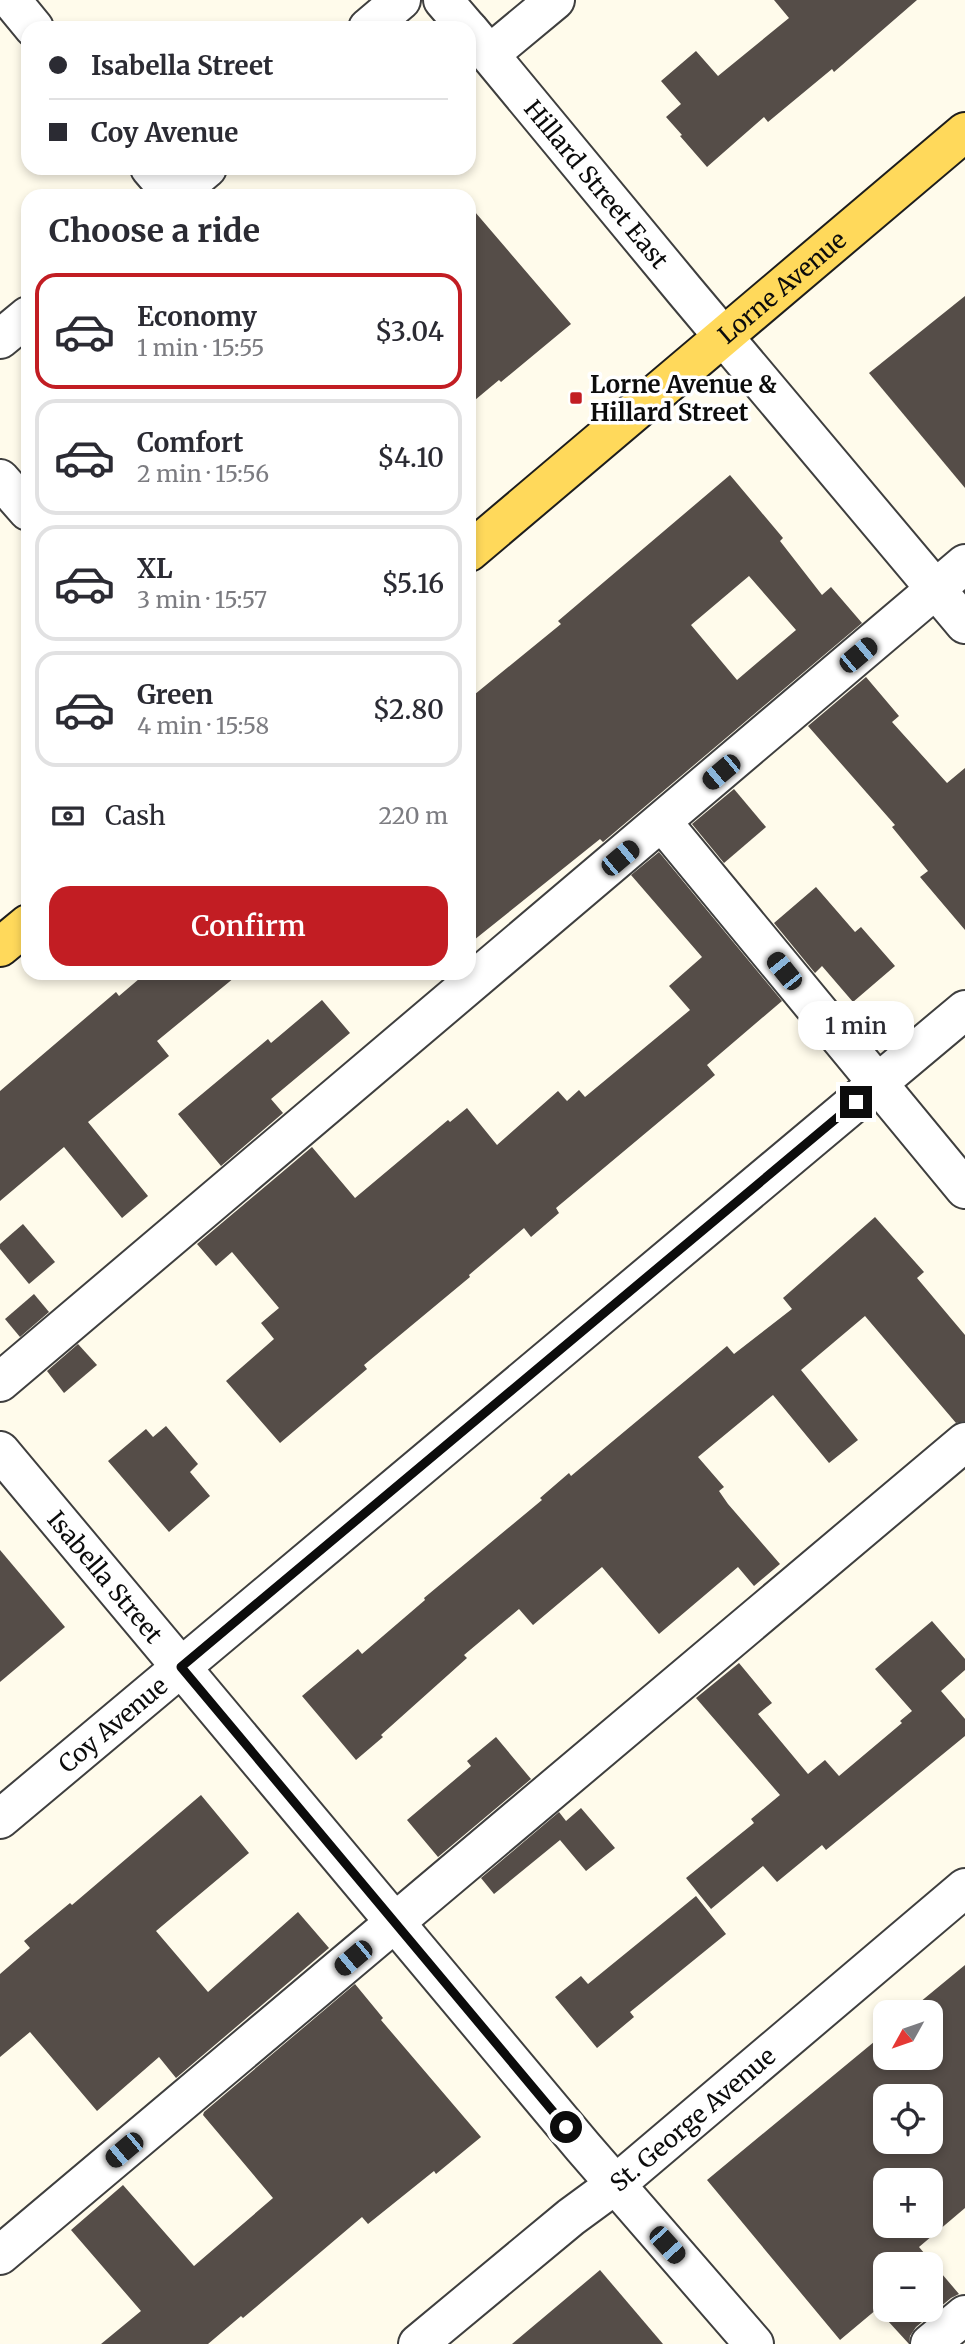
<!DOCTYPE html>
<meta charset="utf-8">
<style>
:root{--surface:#fff;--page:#f2f2f3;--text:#2b2b33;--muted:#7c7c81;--line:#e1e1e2;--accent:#c21d23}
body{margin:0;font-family:Merriweather,serif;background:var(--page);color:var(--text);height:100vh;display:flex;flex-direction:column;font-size:26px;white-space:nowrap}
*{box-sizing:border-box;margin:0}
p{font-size:23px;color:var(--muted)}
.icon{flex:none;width:38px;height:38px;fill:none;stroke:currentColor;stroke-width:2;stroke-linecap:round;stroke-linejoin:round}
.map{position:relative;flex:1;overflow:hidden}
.sheet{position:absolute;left:21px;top:189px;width:455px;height:791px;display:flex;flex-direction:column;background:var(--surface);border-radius:21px;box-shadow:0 4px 10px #0003}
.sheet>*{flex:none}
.guide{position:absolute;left:21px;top:21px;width:455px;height:154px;border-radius:21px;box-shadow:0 4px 10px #0003;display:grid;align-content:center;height:154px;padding:0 28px;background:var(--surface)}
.needle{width:46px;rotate:230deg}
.buttons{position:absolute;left:873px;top:2000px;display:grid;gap:14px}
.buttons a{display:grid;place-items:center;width:70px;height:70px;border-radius:14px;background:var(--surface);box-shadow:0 4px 10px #0003;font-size:35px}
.end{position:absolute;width:32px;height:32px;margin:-16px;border:9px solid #0c0c0c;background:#fff;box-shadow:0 0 0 4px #fff}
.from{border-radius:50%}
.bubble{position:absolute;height:49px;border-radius:21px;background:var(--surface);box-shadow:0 4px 10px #0003;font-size:23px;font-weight:600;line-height:49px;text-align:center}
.car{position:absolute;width:21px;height:42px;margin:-21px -10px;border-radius:9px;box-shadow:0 0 5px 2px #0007;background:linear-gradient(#222 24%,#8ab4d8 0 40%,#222 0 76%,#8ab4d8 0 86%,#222 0)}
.guide b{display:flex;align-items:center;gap:24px;height:66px;font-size:26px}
.guide b+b{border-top:2px solid var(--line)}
.guide i{width:18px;height:18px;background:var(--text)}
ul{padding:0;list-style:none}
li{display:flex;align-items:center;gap:21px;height:116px;margin:0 14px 10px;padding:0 14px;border:4px solid var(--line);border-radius:21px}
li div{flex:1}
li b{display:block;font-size:26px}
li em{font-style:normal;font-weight:600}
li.on{border-color:var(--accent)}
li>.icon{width:63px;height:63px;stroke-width:1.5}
h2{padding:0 28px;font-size:32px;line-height:84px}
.pay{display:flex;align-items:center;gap:18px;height:77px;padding:0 28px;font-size:26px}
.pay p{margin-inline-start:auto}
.action{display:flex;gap:14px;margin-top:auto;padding:14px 28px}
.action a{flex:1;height:80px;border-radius:21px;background:var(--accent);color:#fff;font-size:28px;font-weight:600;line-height:80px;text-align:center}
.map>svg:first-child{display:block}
.building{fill:#554d48;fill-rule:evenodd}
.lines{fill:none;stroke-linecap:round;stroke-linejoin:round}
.minor-casing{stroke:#3f3f3f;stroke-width:42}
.major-casing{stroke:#1d1d1d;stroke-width:42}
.minor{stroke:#fff;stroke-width:38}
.major{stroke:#ffd95b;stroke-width:38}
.route{stroke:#0c0c0c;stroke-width:9}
.poi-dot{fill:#c21d23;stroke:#fff;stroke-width:2.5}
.labels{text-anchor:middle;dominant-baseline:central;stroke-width:7;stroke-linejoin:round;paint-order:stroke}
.street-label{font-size:24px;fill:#0c0c0c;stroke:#fff}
.poi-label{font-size:24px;font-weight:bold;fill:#0c0c0c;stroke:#fff;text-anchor:start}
</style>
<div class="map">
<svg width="965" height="2344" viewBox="0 0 965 2344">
<rect width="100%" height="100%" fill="#fffbeb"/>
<g class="building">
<path d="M774,0H917L834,72L832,69L768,122L764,117L707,167L680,136L682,135L666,117L681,104L661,81L696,51L718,76L789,18Z"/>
<path d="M469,205L571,324L501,382L499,380L469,405Z"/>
<path d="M965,296V488L869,373Z"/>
<path d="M730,475L783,538L780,541L822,595L831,587L862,623L603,842L600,839L469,944V699L561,624L558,621ZM749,576L796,630L737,680L691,625Z"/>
<path d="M866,677L899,716L892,722L947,783L965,768V930L920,877L928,871L892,827L895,825L808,726Z"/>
<path d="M734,789L766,827L724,863L692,824Z"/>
<path d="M659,852L782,1001L707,1065L715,1075L556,1208L559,1213L531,1237L524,1228L469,1275L470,1277L364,1365L367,1369L280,1443L226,1381L274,1339L261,1323L279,1308L232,1252L216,1266L197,1244L312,1147L355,1198L448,1120L450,1122L467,1108L497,1145L558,1091L567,1101L579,1090L585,1097L690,1010L669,986L702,957L631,875Z"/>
<path d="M816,887L855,932L861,927L895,966L853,1002L822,966L815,973L774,923Z"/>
<path d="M146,973H240L157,1041L169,1056L88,1122L148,1196L122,1218L64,1147L0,1201V1091L116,992L119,996Z"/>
<path d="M322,1000L350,1033L271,1099L283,1113L221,1166L178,1114L268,1039L271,1043Z"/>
<path d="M875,1217L924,1272L917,1278L965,1335V1421L956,1423L865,1316L801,1370L858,1440L829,1463L773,1395L698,1457L724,1487L719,1491L728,1504L780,1564L754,1586L738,1567L659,1634L602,1567L533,1625L519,1609L464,1655L467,1658L381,1735L383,1737L356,1760L302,1696L358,1649L362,1654L425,1600L424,1598L542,1500L540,1498L569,1473L571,1476L727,1346L734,1354L792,1309L783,1298Z"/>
<path d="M23,1224L55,1262L29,1284L0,1249V1244Z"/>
<path d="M34,1294L49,1312L20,1337L5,1319Z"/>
<path d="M78,1344L97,1365L64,1393L47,1371Z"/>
<path d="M166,1426L198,1464L190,1472L210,1496L169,1532L108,1461L146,1429L153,1437Z"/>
<path d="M0,1550L65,1627L0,1682Z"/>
<path d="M932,1621L965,1659V1670L941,1691L965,1719V1736L826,1850L822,1845L777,1882L763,1866L711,1909L686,1878L754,1823L751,1819L780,1795L696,1698L739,1663L772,1703L758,1714L808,1774L825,1760L839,1776L902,1723L900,1721L912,1711L875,1669Z"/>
<path d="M496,1737L531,1779L438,1857L407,1820L471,1766L467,1761Z"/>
<path d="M201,1795L249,1853L156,1931L208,1992L298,1912L329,1948L176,2078L159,2057L97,2111L30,2032L0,2057V1974L30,1948L24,1941L70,1903L72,1905Z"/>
<path d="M581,1808L615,1848L586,1871L560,1840L494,1894L481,1878L559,1812L566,1821Z"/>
<path d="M696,1896L726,1934L630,2012L634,2017L597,2048L555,1997L581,1976L588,1984Z"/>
<path d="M965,1965V2208L919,2247L959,2294L951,2298L916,2327L910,2336L909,2344L877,2309L840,2340L707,2180L886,2032V2058H931V2012H908ZM886,2096H931V2142H886ZM886,2180H931V2226H886ZM886,2264H931V2310H886Z"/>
<path d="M355,1984L383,2018L381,2020L481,2137L436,2174L434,2171L368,2224L362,2217L243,2318L241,2316L208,2344H101L141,2311L71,2230L123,2185L194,2266L273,2198L203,2115L204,2112Z"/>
<path d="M600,2270L663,2344H512Z"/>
</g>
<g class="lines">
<defs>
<g id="minor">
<path d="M11,0L34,28"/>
<path d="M443,0L467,28"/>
<path d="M368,28L401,0"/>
<path id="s1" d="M469,30L685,291L965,624"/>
<path d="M490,54L555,0"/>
<path d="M150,168L174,196"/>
<path d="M174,196L207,168"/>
<path d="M0,339L28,316"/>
<path d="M0,479L28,511"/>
<path d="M662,822L965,1189"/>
<path d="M0,1382L965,564"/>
<path id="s2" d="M0,1451L583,2147L754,2344"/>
<path id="s3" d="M0,1819L965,1010"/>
<path d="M0,2255L965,1442"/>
<path id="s4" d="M418,2344L571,2217L616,2184L965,1888"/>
<path d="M930,2344L965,2315"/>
</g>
<g id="major">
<path id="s5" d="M469,552L965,132"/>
<path d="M0,947L28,924"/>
</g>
</defs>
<use href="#minor" class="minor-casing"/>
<use href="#major" class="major-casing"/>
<use href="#minor" class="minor"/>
<use href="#major" class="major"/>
</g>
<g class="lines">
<path class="route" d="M566,2127L181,1667L856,1102"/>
</g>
<rect class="poi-dot" x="569" y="391" width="14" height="14" rx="3.5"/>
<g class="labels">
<g class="street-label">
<text stroke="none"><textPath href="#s1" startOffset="200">Hillard Street East</textPath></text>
<text stroke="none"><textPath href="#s5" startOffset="410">Lorne Avenue</textPath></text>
<text stroke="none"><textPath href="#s2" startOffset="164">Isabella Street</textPath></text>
<text stroke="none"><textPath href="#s3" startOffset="147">Coy Avenue</textPath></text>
<text stroke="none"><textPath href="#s4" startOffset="355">St. George Avenue</textPath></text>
</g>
<g class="poi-label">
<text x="590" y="384">Lorne Avenue &amp;<tspan x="590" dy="28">Hillard Street</tspan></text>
</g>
</g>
</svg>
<div class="buttons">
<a><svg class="needle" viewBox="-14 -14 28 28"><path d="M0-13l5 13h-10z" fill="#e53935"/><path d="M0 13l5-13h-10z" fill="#7c7c81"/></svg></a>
<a><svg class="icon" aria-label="locate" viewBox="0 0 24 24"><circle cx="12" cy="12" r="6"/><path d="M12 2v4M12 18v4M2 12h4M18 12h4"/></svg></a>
<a>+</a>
<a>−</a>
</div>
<i class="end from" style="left:566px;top:2127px"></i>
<i class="end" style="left:856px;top:1102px"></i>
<div class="bubble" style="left:798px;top:1001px;width:116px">1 min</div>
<i class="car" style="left:858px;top:655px;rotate:50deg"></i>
<i class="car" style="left:721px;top:772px;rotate:230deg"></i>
<i class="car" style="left:620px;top:858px;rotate:50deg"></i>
<i class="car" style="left:784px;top:971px;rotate:321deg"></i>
<i class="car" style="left:353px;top:1958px;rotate:230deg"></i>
<i class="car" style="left:124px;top:2150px;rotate:230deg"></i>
<i class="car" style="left:667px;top:2245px;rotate:138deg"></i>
<div class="guide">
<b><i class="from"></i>Isabella Street</b>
<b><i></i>Coy Avenue</b>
</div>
<section class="sheet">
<h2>Choose a ride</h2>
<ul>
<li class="on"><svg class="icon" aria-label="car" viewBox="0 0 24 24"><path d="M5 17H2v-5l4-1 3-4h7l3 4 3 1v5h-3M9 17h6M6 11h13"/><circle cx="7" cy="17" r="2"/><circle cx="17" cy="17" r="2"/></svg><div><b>Economy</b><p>1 min · 15:55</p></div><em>$3.04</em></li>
<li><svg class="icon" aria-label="car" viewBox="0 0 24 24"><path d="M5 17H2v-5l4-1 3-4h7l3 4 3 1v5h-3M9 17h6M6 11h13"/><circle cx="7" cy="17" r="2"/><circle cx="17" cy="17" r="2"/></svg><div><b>Comfort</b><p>2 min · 15:56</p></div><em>$4.10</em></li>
<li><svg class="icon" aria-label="car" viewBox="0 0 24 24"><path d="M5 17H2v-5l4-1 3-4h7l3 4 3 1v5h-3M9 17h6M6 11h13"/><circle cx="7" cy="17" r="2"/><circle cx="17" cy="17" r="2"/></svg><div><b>XL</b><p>3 min · 15:57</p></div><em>$5.16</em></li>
<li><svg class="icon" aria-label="car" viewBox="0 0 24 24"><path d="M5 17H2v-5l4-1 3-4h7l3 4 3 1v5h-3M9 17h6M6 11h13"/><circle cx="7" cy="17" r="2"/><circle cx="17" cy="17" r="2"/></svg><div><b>Green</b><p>4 min · 15:58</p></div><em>$2.80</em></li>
</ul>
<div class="pay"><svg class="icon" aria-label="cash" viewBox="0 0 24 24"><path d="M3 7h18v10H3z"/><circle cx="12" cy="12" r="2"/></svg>Cash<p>220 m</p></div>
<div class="action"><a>Confirm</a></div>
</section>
</div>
